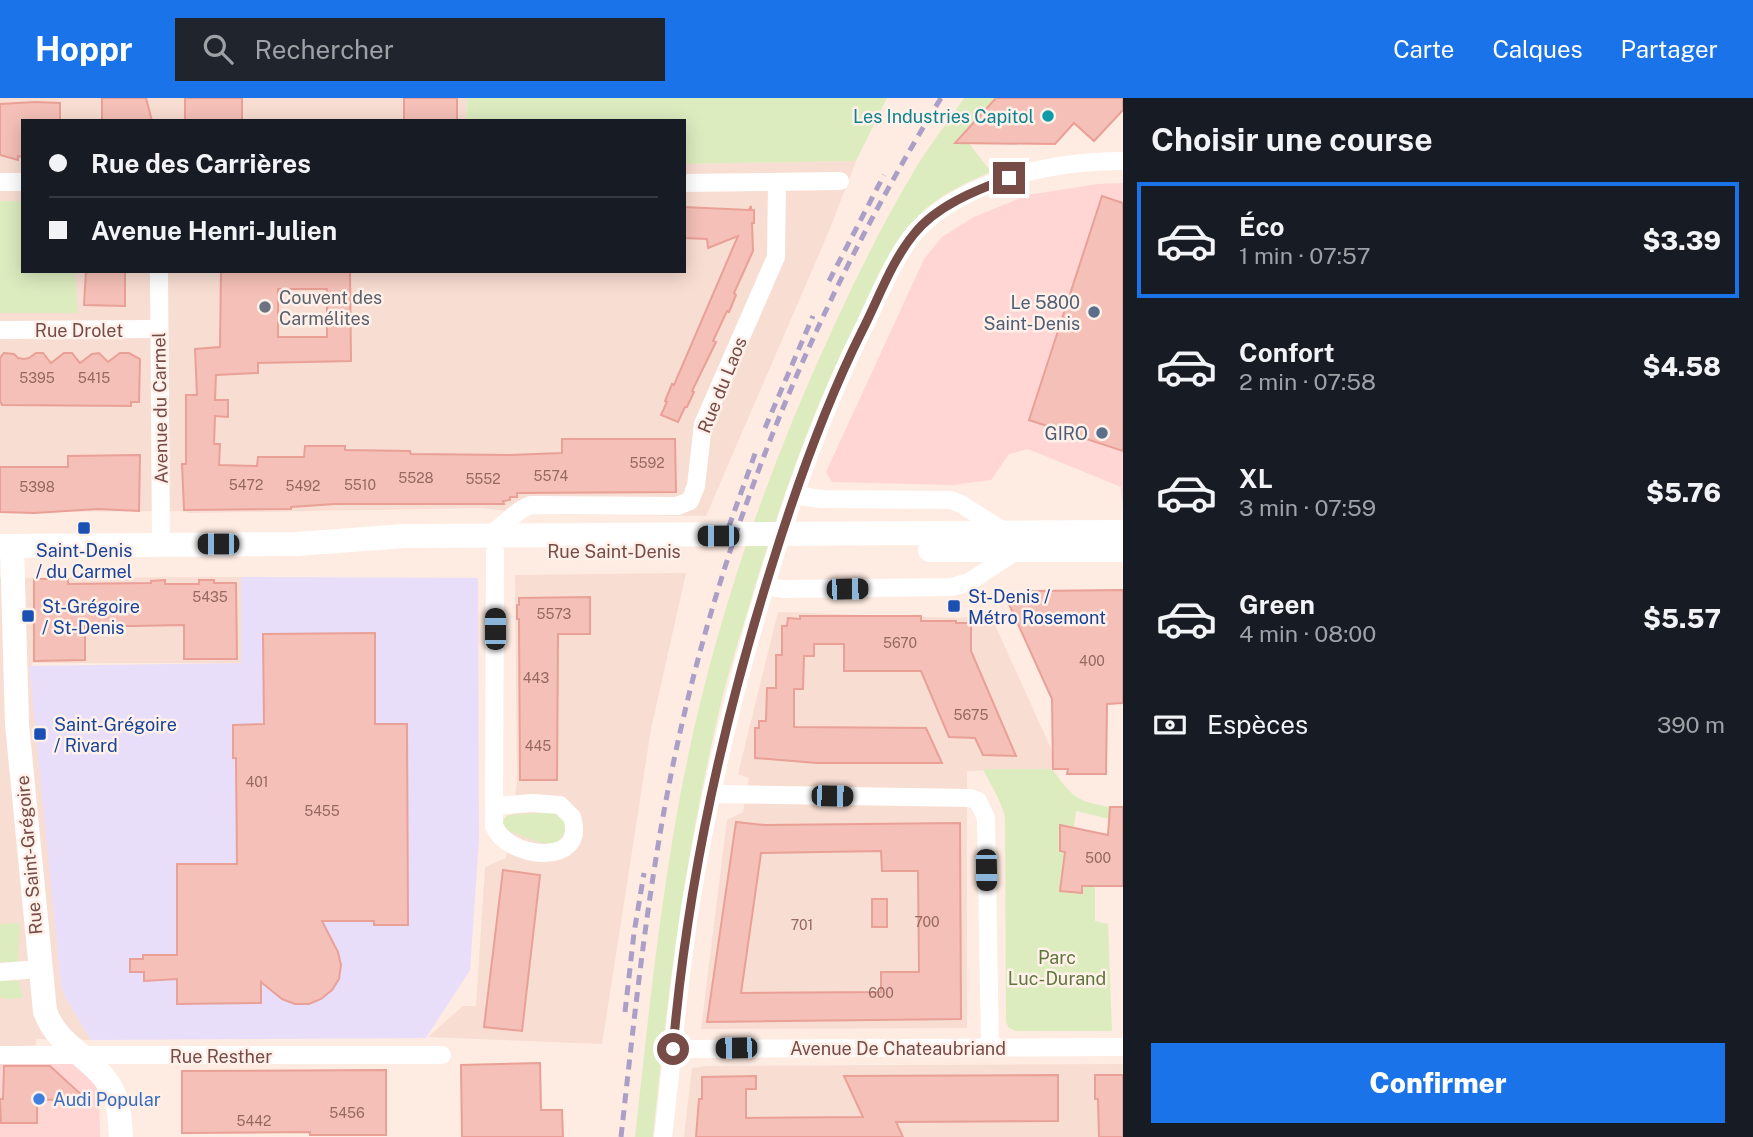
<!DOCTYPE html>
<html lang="fr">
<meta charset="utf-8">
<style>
:root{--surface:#171b24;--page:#20242c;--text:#f1f3f6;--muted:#9ea1a6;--line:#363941;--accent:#1a73e8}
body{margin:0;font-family:"Public Sans",sans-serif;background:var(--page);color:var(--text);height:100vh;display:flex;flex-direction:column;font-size:26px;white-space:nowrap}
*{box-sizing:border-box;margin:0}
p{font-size:23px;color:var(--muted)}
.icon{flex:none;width:38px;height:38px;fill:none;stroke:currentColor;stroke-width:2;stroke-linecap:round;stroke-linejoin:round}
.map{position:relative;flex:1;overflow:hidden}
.side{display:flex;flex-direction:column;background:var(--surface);width:630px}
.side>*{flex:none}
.banner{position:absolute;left:21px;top:21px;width:665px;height:154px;border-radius:0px;box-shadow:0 4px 18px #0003;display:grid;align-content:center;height:154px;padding:0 28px;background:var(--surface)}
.end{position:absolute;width:32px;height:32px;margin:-16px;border:9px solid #774b46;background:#fff;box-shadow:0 0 0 4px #fff}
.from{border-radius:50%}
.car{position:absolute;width:21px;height:42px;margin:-21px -10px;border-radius:9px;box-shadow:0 0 5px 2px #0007;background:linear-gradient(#222 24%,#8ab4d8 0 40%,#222 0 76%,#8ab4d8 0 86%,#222 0)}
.banner b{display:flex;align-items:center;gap:24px;height:66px;font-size:26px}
.banner b+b{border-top:2px solid var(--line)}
.banner i{width:18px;height:18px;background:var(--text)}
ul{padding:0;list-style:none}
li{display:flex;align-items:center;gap:21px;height:116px;margin:0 14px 10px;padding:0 14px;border:4px solid transparent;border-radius:0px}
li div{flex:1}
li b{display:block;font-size:26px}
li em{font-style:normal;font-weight:800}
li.selected{border-color:var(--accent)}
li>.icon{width:63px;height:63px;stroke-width:1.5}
h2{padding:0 28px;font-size:32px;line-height:84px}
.pay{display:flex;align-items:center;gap:18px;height:77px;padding:0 28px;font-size:26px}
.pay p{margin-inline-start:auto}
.button{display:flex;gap:14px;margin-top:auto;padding:14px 28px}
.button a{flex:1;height:80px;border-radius:0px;background:var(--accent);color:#fff;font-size:28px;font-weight:800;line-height:80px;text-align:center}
header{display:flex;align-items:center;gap:42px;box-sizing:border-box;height:98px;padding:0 35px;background:var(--accent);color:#fff}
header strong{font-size:33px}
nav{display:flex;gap:38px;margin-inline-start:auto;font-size:24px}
.search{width:490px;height:63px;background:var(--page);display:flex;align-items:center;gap:18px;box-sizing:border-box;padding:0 24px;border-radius:0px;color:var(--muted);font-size:26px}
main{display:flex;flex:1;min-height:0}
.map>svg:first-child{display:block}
.residential{fill:#f8ddd2}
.commercial{fill:#ffd6d4}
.education{fill:#e8defa}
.green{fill:#ddecbf}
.building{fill:#f5c0b7;stroke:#e9a096;stroke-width:2;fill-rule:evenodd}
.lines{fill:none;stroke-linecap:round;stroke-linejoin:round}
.street{stroke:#fff;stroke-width:18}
.secondary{stroke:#fff;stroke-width:24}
.rail{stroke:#ab9fc7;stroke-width:5;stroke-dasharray:10 7;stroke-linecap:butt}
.route{stroke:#774b46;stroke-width:9}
.culture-dot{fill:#0f9aa8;stroke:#fff1e9;stroke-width:2.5}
.worship-dot{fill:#6b7280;stroke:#fff1e9;stroke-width:2.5}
.service-dot{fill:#5c6f8a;stroke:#fff1e9;stroke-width:2.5}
.transit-dot{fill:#1a4fb4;stroke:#fff1e9;stroke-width:2.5}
.shop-dot{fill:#3f7fe0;stroke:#fff1e9;stroke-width:2.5}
.labels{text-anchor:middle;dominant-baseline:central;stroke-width:5;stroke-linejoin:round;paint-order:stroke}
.number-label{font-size:14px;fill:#966862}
.culture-label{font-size:18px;fill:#0d838f;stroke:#fff1e9;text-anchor:end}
.worship-label{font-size:18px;fill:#5b616d;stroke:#fff1e9;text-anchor:start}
.service-label{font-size:18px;fill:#4e5e75;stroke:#fff1e9;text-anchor:end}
.street-label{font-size:18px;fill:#774b46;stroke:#fff1e9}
.transit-label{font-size:18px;fill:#164399;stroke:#fff1e9;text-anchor:start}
.park-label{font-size:18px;fill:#5d773b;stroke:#fff1e9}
.shop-label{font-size:18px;fill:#366cbe;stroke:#fff1e9;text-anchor:start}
</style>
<header>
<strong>Hoppr</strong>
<div class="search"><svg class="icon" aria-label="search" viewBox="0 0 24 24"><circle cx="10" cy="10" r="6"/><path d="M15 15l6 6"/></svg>Rechercher</div>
<nav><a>Carte</a><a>Calques</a><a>Partager</a></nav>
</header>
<main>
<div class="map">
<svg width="1123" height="1039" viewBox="0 0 1123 1039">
<rect width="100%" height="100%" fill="#feebe1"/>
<g class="residential">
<path d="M0,0H467L466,23H23V173H684V66L856,63L829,133L706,418L532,416L481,410L190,415L180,413L0,414Z"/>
<path d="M686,475L651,631L602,946L428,939L463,908H476L485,769L506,760L517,684L515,477Z"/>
<path d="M241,479L242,565H32L36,626L61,886L65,899L91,942L36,941V947L0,949V480Z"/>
<path d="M778,514L958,520L990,516L1053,655L1052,671L967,673V930L701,931L727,722L743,714L749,680L738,676Z"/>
<path d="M1123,966V1039H684L692,970L708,968Z"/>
</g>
<g class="commercial">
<path d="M1123,85V411L1121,389L1028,351L1009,356L991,382L952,387L832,384L826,374L924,161L942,139L974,119L1028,97L1098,86Z"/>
<path d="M0,959L71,960L99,989L100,1039H0Z"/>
</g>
<path class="education" d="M241,479L478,480L479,741L470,872L426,940L91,942L65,899L61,886L29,568L241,565Z"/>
<g class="green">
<path d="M467,0H887L856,63L684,66V23H466Z"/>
<path d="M964,0H996L955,45H969L991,74C965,85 939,97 919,117C888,147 872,193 853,231C812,314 782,400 755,488C744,527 730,566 721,605C687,747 667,894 653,1039H635C648,921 660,804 682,688C712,533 763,383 828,241C855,182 883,124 917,68C931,45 949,23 964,0Z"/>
<path d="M0,103H23V173H75L78,215H0Z"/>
<path d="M983,671H1052C1073,699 1075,703 1110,709L1109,721L1076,713L1074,729L1060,727V753L1073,756L1061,793L1081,795L1082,788H1095V823L1108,826L1112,933H1016L1009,930L1006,924L1005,719C1001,702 990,686 983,671Z"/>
<path d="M552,714L564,723L565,733L557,745H541L507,732L502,723L508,717Z"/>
<path d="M20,825L18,864H0V826Z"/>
<path d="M0,883H19L23,900L6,901L0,899Z"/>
</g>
<g class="building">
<path d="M102,0H146L152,23H102Z"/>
<rect x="185" y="0" width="57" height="23"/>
<rect x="404" y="0" width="53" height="23"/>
<path d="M996,0H1123V12L1094,43L1074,25L1055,46L955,45Z"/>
<path d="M35,4L60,5V23H23V59L18,58V62L0,57V6Z"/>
<path d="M1102,98L1123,105V353L1029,322Z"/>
<path d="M751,108V112H754V125H752L753,153L734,195L736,197L729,214L727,213L713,243L716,244L692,293L694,294L687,309H685L678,324L661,317L667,304L665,303L672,286L674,287L738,138L708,150L707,141L684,140V109L749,112Z"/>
<path d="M86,173H125V208L84,207Z"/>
<path d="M221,173H350L351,263L258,265V275L216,277L215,302H228V319L215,318L214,346H220L219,367L257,368L258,359H304L305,348H345V352L410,353L411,356L510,357L562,355V341H675L676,394L517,395V399H510V402L503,403L504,406H335L291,409V411L184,412L182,366H186V297H197L195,251L220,249ZM278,191H327V239H278Z"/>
<path d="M4,255L14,256L18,260L24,261L29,260L36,255H43L51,265L64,255H72L80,265L92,256L99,255L108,264L120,255H129L140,261L139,304H131V308L2,307L0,303V260Z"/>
<path d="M140,357L139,413L98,411L34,415L0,414V369H68V358Z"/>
<path d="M34,481H68V486L151,485V483L165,482V486H199V482H214V485H236L237,561H184V527L133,528H85V562L34,563Z"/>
<path d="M1123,492V605L1107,606L1106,676H1067L1068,671H1053L1052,601L1008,504L1032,493Z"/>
<path d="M590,499V536H558L557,682H520L519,521H517V507H519V500Z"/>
<path d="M800,518H921V523H956V525H971V553L1016,658L983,657L975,640L949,639L921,573H844V546H814V558H804L803,591H794V629L926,630L942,665H817L755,660V630H759V623H766L767,590H776V557H782V528H787L788,520L800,521Z"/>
<path d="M375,535V626H407L408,827H374V823H322L338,854L341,867L339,881L332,892L321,901L309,906H295L282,901L261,884V905L177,906V881L144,883V874H130V861H143V857H177V766H237L236,660H233V627L264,626L263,536Z"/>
<path d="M1110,709H1123V788H1082V795L1060,793L1065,754L1060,753V727L1108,737Z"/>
<path d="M736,724L765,727L960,725L961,921L707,924ZM881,753L882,773H918L919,874H881V894L741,895L761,755Z"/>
<path d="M503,772L540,777L522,933L484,929Z"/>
<rect x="872" y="801" width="15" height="28"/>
<path d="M540,965L541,1012H562L563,1039H462L461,967Z"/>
<path d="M4,968H50L86,1001L37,1002V1025H1L0,1001H3Z"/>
<path d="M386,972V1037H310V1034L182,1035V973Z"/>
<path d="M1058,977V1023L896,1024L903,1039H696L699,1001H702V979L756,978V991H746V1020L863,1019L844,978Z"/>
<path d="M1095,977H1123V1039H1099L1098,1001H1095Z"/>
</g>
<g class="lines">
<g class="street">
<path d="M0,84H23"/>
<path d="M684,85L840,83"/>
<path d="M159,173L161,446"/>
<path d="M0,232L159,231"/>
<path d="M794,397L821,401L951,402L961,406L1005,434"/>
<path d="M488,437C504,430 514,412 531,407L677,408L690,403L696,388L703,326L776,159L777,85"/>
<path d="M765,488L782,491L952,489L969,484L1016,453"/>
<path d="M711,696L970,700L978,703L986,720L990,949"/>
<path d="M495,708L532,705L560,707L572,719C588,771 506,760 494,728L495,454"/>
<path d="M0,874L40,871"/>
<path d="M673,951L1123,949"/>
<path d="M0,957H442"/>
<path d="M663,1039C672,965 678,890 689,817C708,698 736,582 772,467C796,389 824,311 860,237C876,206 896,152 920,129C970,80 1056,63 1123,63"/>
</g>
<g class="secondary">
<path d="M0,448L297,446L405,438L1123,434"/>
<path d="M12,448L17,626L45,913C57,950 99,961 114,996C120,1009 120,1025 121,1039"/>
<path d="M930,452H1123"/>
</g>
<g class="rail">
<path d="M829,183L884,77"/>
<path d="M765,330L813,218"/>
<path d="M723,445L756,353"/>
<path d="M625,914L634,835L644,775"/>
<path d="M621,1039C635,913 648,786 674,662C723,429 816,203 941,0"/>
</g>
</g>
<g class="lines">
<path class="route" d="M673,951C687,787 722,627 771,470C796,389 824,309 862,233C878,202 891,164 914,136C936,108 976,92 1009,80"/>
</g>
<circle class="culture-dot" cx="1048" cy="18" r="7"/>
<circle class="worship-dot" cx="265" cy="209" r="7"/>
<g class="service-dot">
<circle cx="1094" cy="214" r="7"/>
<circle cx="1102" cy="335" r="7"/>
</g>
<g class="transit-dot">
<rect x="77" y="423" width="14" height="14" rx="3.5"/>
<rect x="947" y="501" width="14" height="14" rx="3.5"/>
<rect x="21" y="511" width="14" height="14" rx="3.5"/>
<rect x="33" y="629" width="14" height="14" rx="3.5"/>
</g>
<circle class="shop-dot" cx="39" cy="1001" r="7"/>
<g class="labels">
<g class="number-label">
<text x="37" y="280">5395</text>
<text x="94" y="280">5415</text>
<text x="647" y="365">5592</text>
<text x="551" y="378">5574</text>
<text x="416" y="380">5528</text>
<text x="483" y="381">5552</text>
<text x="246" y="387">5472</text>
<text x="360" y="387">5510</text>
<text x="303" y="388">5492</text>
<text x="37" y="389">5398</text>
<text x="210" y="499">5435</text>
<text x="554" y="516">5573</text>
<text x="900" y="545">5670</text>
<text x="1092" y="563">400</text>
<text x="536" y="580">443</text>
<text x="971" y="617">5675</text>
<text x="538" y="648">445</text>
<text x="257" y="684">401</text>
<text x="322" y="713">5455</text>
<text x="1098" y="760">500</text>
<text x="927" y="824">700</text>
<text x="802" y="827">701</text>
<text x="881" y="895">600</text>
<text x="347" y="1015">5456</text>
<text x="254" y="1023">5442</text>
</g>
<g class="culture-label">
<text x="1034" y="18">Les Industries Capitol</text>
</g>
<g class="worship-label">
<text x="279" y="199">Couvent des<tspan x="279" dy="21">Carmélites</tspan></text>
</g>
<g class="service-label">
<text x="1080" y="204">Le 5800<tspan x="1080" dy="21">Saint-Denis</tspan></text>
<text x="1088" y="335">GIRO</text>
</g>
<g class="street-label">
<text x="79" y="232">Rue Drolet</text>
<text transform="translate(722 287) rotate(-68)">Rue du Laos</text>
<text transform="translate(160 310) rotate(-91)">Avenue du Carmel</text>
<text x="614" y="453">Rue Saint-Denis</text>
<text transform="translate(29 757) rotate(-95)">Rue Saint-Grégoire</text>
<text x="898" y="950">Avenue De Chateaubriand</text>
<text x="221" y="958">Rue Resther</text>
</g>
<g class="transit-label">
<text x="84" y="452" text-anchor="middle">Saint-Denis<tspan x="84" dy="21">/ du Carmel</tspan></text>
<text x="968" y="498">St-Denis /<tspan x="968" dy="21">Métro Rosemont</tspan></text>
<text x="42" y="508">St-Grégoire<tspan x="42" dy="21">/ St-Denis</tspan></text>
<text x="54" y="626">Saint-Grégoire<tspan x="54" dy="21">/ Rivard</tspan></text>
</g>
<g class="park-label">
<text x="1057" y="859">Parc<tspan x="1057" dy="21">Luc-Durand</tspan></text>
</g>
<g class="shop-label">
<text x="53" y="1001">Audi Popular</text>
</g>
</g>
</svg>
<i class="end from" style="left:673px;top:951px"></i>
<i class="end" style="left:1009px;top:80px"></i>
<i class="car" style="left:718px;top:438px;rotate:270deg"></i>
<i class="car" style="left:218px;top:446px;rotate:270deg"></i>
<i class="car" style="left:847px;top:491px;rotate:89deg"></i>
<i class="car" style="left:495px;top:531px;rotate:0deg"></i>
<i class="car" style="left:832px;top:698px;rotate:91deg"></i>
<i class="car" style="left:986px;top:772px;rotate:179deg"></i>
<i class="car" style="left:736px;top:950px;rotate:269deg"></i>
<div class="banner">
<b><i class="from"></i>Rue des Carrières</b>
<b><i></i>Avenue Henri-Julien</b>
</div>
</div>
<section class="side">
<h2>Choisir une course</h2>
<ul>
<li class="selected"><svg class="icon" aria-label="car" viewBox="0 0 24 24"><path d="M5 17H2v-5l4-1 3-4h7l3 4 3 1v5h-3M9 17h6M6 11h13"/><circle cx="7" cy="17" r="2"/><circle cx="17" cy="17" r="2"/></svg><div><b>Éco</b><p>1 min · 07:57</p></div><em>$3.39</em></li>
<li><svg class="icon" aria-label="car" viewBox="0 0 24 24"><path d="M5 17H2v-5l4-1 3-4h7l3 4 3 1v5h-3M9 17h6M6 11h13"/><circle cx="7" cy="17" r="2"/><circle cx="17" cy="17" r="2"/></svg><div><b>Confort</b><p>2 min · 07:58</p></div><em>$4.58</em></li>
<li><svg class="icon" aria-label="car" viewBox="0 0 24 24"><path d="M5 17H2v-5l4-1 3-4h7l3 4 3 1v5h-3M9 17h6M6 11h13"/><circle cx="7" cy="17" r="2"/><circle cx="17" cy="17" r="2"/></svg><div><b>XL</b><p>3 min · 07:59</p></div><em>$5.76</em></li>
<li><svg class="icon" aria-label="car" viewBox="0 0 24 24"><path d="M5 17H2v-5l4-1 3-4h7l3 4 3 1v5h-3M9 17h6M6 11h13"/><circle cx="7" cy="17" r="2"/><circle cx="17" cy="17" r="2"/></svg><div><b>Green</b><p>4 min · 08:00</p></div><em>$5.57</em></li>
</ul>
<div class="pay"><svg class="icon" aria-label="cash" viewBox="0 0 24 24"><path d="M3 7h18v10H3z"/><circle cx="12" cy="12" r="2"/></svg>Espèces<p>390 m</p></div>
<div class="button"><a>Confirmer</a></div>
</section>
</main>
